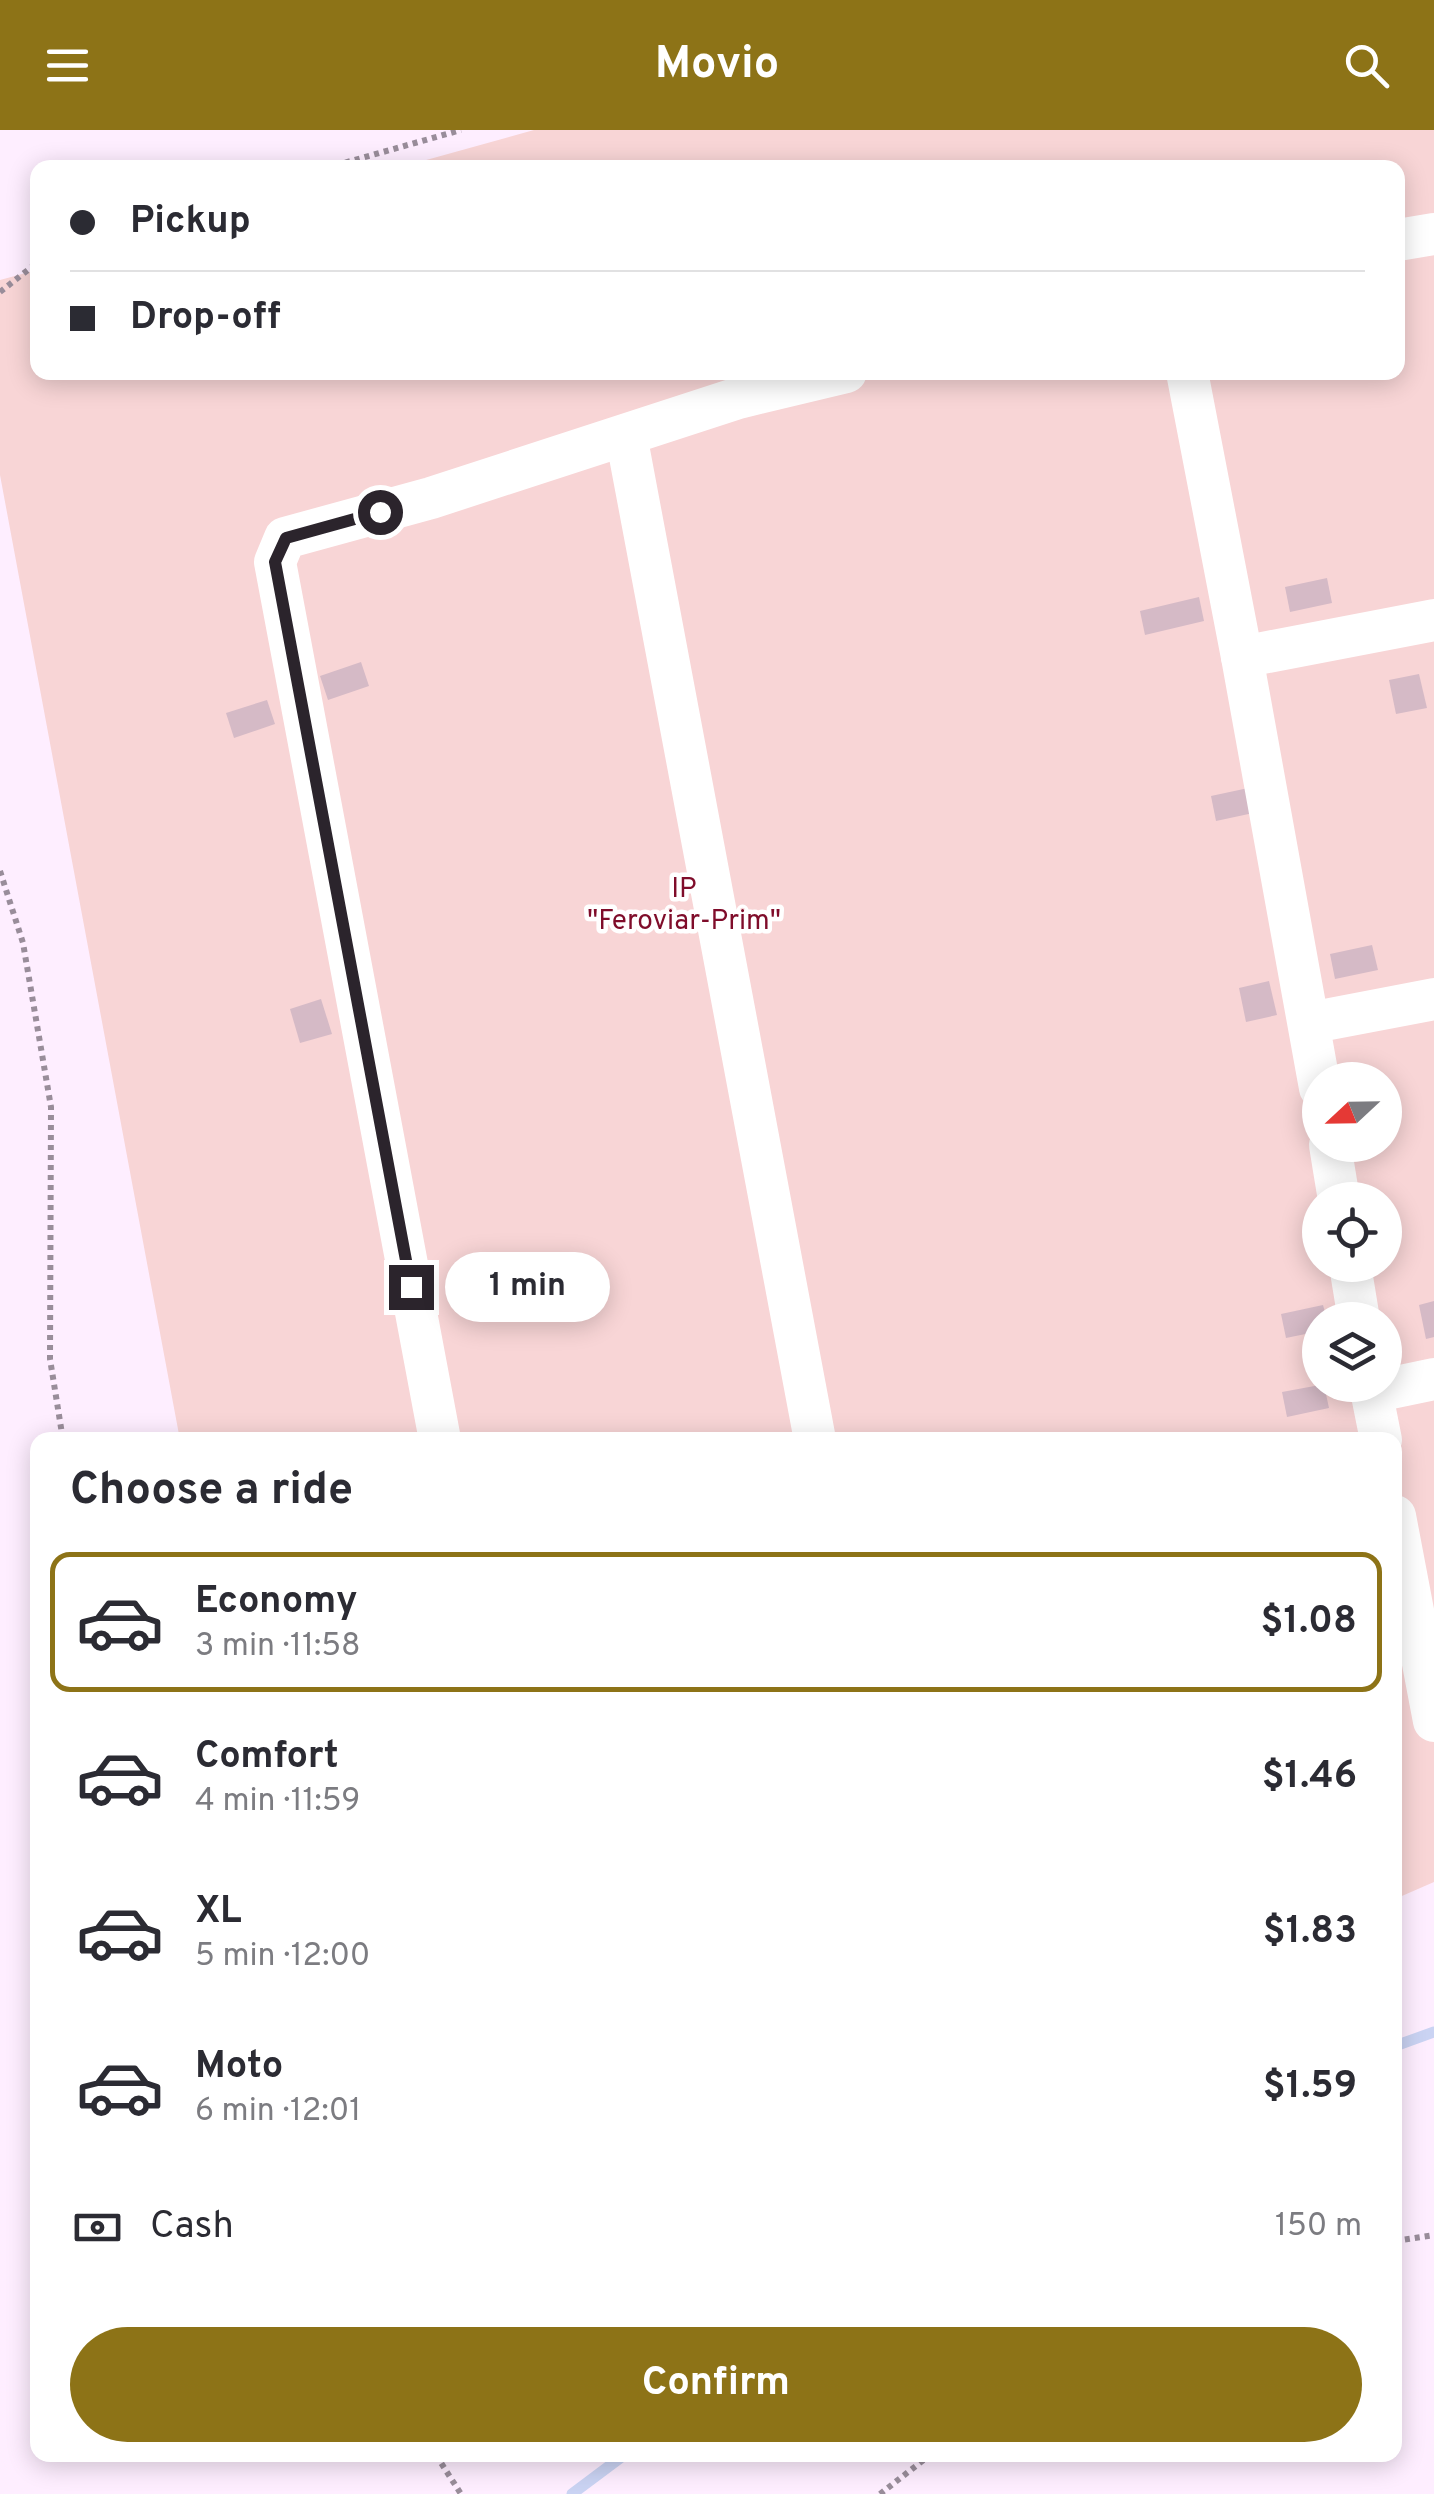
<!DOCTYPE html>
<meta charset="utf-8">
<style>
:root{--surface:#fff;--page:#f7f7f7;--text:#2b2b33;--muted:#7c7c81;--line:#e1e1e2;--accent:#8d7317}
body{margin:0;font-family:Overpass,sans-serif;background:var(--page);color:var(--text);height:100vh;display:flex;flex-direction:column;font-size:38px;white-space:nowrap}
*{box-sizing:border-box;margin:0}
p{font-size:32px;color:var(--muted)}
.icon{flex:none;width:55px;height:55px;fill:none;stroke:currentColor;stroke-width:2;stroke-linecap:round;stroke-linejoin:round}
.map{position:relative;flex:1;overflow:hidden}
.details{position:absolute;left:30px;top:1302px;width:1372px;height:1030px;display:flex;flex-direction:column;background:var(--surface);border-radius:20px;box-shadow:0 5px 25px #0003}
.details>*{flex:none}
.top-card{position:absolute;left:30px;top:30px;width:1375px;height:220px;border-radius:20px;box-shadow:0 5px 25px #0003;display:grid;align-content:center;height:220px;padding:0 40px;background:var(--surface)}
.needle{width:65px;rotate:248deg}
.fabs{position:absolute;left:1302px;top:932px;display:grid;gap:20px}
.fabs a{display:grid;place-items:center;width:100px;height:100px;border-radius:50%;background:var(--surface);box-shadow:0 5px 25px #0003;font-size:50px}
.end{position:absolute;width:45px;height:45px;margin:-22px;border:12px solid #2b242c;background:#fff;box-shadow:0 0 0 5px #fff}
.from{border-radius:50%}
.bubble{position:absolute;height:70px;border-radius:35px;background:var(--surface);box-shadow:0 5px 25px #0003;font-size:32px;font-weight:700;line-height:70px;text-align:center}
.top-card b{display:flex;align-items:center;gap:35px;height:95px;font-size:38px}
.top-card b+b{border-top:2px solid var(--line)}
.top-card i{width:25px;height:25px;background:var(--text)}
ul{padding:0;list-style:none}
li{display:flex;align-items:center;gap:30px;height:140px;margin:0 20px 15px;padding:0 20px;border:5px solid transparent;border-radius:20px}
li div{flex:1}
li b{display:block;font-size:38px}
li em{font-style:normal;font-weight:700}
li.on{border-color:var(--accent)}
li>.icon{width:90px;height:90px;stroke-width:1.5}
h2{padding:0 40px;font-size:45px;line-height:120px}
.pay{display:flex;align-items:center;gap:25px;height:110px;padding:0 40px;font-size:38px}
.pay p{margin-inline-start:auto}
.action{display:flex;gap:20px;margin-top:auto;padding:20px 40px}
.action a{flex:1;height:115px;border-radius:60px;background:var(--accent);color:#fff;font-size:40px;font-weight:700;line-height:115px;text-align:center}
header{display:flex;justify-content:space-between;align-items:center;height:130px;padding:0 40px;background:var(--accent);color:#fff;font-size:45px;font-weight:700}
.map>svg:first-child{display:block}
.green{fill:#f8d5d6;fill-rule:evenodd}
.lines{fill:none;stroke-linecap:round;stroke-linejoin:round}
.stream{stroke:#cad3f3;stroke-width:11}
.building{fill:#d5bac6}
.path{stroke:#998d9a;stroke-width:6;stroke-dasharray:5 5;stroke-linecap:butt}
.minor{stroke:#fff;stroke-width:42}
.route{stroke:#2b242c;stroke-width:12}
.labels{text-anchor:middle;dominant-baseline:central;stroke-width:9;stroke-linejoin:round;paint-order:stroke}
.park-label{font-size:28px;fill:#7f0c2a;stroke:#fff}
</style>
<header><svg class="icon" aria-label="menu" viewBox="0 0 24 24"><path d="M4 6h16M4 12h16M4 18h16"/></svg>Movio<svg class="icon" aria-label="search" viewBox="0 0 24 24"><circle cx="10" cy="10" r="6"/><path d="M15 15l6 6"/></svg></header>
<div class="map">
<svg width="1434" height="2364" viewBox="0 0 1434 2364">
<rect width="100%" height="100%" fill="#feeeff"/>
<path class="green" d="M534,0H1434V1752L1395,1769V1310H180L0,345V150L37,140L38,242H1398V38L401,37ZM1320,950H1385V1015H1320ZM1320,1070H1385V1135H1320ZM1320,1190H1385V1255H1320Z"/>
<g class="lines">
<g class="stream">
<path d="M1395,1916L1434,1902"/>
<path d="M572,2364L624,2325"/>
</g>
</g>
<g class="building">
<path d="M1327,448L1332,473L1290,482L1285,457Z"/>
<path d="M1199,467L1204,491L1145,505L1140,481Z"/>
<path d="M361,532L369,556L328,570L320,546Z"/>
<path d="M1419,544L1427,578L1396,584L1389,550Z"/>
<path d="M267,570L275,594L234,608L226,583Z"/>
<path d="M1253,657L1258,682L1216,691L1211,666Z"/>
<path d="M1372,815L1378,840L1335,849L1330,824Z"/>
<path d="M1269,851L1277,885L1246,892L1239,858Z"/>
<path d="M321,869L332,904L300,913L290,879Z"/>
<path d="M1434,1171V1207L1426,1209L1419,1175Z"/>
<path d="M1323,1175L1327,1190H1320V1201L1286,1208L1281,1184Z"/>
<path d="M1320,1255H1324L1329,1278L1287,1287L1282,1262Z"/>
</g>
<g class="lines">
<g class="path">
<path d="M326,38L461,0"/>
<path d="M0,162L38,132"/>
<path d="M0,741L23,813L51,977L50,1229L63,1310"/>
<path d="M1395,2111L1434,2105"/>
<path d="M436,2325L461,2364"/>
<path d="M880,2364L930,2325"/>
</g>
<g class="minor">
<path d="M1398,110L1434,104"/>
<path d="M1187,242L1242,527L1320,958"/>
<path d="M626,305L815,1310"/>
<path d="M1242,527L1434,490"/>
<path d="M1309,893L1434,869"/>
<path d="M1330,1015L1339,1070"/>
<path d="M1350,1135L1359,1190"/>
<path d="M1370,1255L1381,1310"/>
<path d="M1372,1262L1434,1249"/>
<path d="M440,1310L275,432L285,408L431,368L738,268L846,242"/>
<path d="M1395,1386L1434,1591"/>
</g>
</g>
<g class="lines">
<path class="route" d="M380,382L286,408L275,432L411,1157"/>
</g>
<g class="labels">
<g class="park-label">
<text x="684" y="760">IP<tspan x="684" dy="32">"Feroviar-Prim"</tspan></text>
</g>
</g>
</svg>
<div class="fabs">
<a><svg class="needle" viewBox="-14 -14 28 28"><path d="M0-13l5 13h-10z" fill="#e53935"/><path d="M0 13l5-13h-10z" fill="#7c7c81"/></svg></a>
<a><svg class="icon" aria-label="locate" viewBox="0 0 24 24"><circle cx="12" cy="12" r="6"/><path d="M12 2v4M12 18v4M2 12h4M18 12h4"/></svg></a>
<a><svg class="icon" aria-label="layers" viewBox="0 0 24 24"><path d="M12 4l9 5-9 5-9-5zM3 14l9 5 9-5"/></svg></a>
</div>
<i class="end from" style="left:380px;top:382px"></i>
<i class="end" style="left:411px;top:1157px"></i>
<div class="bubble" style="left:445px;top:1122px;width:165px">1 min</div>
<div class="top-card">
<b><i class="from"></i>Pickup</b>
<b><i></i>Drop-off</b>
</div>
<section class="details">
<h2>Choose a ride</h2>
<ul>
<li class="on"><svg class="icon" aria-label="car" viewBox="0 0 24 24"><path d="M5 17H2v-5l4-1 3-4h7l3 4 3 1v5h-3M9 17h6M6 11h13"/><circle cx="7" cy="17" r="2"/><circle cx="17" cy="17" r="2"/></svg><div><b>Economy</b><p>3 min · 11:58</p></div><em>$1.08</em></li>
<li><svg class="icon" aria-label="car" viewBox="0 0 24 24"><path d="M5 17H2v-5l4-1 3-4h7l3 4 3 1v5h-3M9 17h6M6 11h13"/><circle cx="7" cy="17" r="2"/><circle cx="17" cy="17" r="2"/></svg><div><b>Comfort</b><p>4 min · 11:59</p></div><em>$1.46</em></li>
<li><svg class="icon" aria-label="car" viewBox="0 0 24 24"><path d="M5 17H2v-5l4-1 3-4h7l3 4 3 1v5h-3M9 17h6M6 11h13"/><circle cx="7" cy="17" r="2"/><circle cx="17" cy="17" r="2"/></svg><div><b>XL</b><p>5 min · 12:00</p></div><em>$1.83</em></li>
<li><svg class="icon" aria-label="car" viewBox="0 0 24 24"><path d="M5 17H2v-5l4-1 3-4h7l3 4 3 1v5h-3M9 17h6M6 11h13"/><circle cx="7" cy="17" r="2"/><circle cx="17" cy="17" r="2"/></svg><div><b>Moto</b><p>6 min · 12:01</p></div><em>$1.59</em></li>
</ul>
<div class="pay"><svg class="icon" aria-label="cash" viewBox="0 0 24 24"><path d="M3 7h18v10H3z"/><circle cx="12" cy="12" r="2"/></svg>Cash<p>150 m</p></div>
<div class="action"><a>Confirm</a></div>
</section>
</div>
